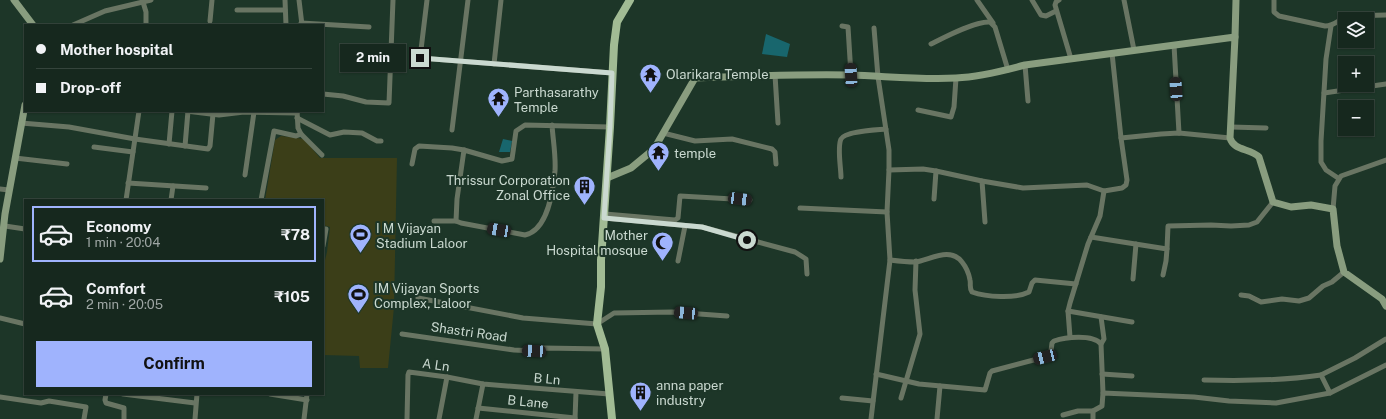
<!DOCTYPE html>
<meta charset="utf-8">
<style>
:root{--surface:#16281e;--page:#23342b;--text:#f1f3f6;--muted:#9ea6a4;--line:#35443c;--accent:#9fb3fd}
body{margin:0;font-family:"Public Sans",sans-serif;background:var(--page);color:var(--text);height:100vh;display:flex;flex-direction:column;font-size:15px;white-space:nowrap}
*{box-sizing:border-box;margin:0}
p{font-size:13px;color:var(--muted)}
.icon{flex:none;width:22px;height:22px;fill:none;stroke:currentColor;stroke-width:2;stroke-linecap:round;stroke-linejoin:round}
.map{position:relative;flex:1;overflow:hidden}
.side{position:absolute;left:24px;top:199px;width:300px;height:196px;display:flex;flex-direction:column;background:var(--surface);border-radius:0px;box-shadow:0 1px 3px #0004,0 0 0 1px var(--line)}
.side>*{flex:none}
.top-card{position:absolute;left:24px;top:24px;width:300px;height:88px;border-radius:0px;box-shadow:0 1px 3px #0004,0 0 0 1px var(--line);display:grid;align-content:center;height:88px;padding:0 12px;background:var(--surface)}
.buttons{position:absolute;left:1338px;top:12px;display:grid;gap:8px}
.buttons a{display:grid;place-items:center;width:36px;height:36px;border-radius:0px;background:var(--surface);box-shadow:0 1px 3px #0004,0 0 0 1px var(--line);font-size:20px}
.end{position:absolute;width:18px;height:18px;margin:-9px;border:5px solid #cad9d0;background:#111;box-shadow:0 0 0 2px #111}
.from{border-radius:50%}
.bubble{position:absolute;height:28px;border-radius:0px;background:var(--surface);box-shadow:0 1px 3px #0004,0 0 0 1px var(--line);font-size:13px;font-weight:700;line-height:28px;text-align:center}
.car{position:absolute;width:12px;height:24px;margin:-12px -6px;border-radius:5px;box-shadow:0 0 3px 1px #0007;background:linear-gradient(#222 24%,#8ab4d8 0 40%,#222 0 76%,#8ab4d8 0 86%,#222 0)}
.top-card b{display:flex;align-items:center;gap:14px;height:38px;font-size:15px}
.top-card b+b{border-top:1px solid var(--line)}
.top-card i{width:10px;height:10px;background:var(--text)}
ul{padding:7px 0 0;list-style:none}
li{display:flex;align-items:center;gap:12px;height:56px;margin:0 8px 6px;padding:0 4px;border:2px solid transparent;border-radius:0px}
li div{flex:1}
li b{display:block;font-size:15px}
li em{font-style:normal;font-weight:700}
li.current{border-color:var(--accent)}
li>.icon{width:36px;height:36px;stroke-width:1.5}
.cta{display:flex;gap:8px;margin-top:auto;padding:8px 12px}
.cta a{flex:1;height:46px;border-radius:0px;background:var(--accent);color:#111;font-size:16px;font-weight:700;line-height:46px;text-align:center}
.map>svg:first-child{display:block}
.green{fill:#3b3e18}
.water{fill:#18666d}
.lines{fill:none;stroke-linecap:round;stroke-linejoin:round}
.street{stroke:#697563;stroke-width:5}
.secondary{stroke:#899d7f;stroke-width:7}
.primary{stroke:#a1bb94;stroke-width:8}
.route{stroke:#cad9d0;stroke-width:5}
.labels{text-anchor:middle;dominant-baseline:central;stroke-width:4;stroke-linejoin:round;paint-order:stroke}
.poi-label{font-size:13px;fill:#cad9d0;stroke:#1d3628;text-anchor:start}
.street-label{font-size:13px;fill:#cad9d0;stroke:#1d3628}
</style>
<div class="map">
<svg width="1386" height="419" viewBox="0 0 1386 419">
<rect width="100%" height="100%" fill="#1d3628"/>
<path class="green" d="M281,136L304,139L320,158H397L394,307L388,368H360L359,356L323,355V268L327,252L330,227L323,225V200H265L275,140Z"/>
<g class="water">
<path d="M766,34L790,44L787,57L762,54Z"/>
<path d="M503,139L512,141L510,152H499Z"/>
</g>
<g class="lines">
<g class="street">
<path d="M285,0L286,25"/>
<path d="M299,0L302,25"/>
<path d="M427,0L420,58L612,73"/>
<path d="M977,0L993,23"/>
<path d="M1032,0L1041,15L1046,16L1056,11"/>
<path d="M1059,0L1056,2L1055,5L1071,59"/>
<path d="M1124,0L1134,50"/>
<path d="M1274,0V12L1279,16L1325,26C1335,26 1339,19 1348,16L1386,15"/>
<path d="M143,2L146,12V25"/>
<path d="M237,10H285"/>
<path d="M210,21L212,0"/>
<path d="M301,23L369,27"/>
<path d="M73,25L105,11L151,0"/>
<path d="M842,26L848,27L851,75"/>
<path d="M1331,26L1326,59L1321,141V162L1326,170L1338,178"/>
<path d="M931,44C945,37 975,21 990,22L995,27L1008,70"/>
<path d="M1174,45L1179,133"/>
<path d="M494,64L501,0"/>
<path d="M1025,65L1028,101"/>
<path d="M775,75L778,123"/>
<path d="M1324,93L1386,84"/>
<path d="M323,94L343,96L366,102L389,103L393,0"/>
<path d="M918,110L951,117L954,107L956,78"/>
<path d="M186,111L219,115L244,112L297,113"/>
<path d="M297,118L330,135L344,132L362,133L377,141H381"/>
<path d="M21,123L69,127L135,139L208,149L210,146L213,114"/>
<path d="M552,125C553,140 556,156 555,171C553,191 548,230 525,235L461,223L456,221L457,199L464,150L502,161L512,159L516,131L525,125L610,127"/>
<path d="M1231,127L1266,128"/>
<path d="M452,130L468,0"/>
<path d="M663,133L695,141L732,139L772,149L775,152L776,164"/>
<path d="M301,134L322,155"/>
<path d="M1121,138L1161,134L1179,133L1230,138"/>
<path d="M169,144L172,111"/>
<path d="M185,146L188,111"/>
<path d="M94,147L133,152"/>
<path d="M15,158L67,164"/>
<path d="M412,164L415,149L419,146L452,148L464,150"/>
<path d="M889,170L923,169L936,171"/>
<path d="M245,175L254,112"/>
<path d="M841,177C841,168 837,147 841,139C845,131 877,130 886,129"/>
<path d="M982,181L985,222"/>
<path d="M128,183L206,188"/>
<path d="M0,189L9,190"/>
<path d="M934,199L936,171L982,181L1023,188L1087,185L1104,191L1122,188L1126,185L1127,180L1121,138L1112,53"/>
<path d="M126,200L139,111"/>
<path d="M171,200L173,186"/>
<path d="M261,200L274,131L296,136L301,134L298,128L297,111"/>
<path d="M800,208L887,212"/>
<path d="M1333,209L1335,186L1341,176L1386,160"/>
<path d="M605,214L675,220L678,218L680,196L750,200"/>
<path d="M604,218L702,227L795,252L806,259L807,274"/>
<path d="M434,221H456"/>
<path d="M5,226L25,229"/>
<path d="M323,229H326L323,246"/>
<path d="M1091,237L1167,249L1166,261L1163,275"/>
<path d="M1167,249L1168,226L1211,225L1231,226L1249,225L1257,222L1273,202"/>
<path d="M890,260C898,261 907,262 915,262C930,260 950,246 962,262C966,267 969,274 970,280C971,284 969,288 972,292C986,297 1015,299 1029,292L1032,283L1035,280L1076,284"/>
<path d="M678,261L685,226"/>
<path d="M1133,279L1136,244"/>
<path d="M1241,295L1249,296L1261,302L1282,299L1299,301L1309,298L1323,286L1332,282L1344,272"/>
<path d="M418,298L523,318L597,324L614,313L672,312L727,316"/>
<path d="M1068,311L1132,322"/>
<path d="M0,318L25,324"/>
<path d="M402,334L514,350L534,351L543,348L605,349"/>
<path d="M1070,337L1068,311L1070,303L1088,244L1100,216L1104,191"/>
<path d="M1101,344L1104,339L1101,317"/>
<path d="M876,374L919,384L985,390L990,373L992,371L1045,357L1051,351L1052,343L1054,341C1065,337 1093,334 1101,344L1103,393"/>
<path d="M1102,374L1132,376"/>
<path d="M1321,375L1355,358L1386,339"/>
<path d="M1204,380C1243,381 1282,381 1321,375L1330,393"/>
<path d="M106,394L105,400L106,403L124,408V419"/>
<path d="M123,394L195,403"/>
<path d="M270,394L307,400"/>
<path d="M0,397L41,403L49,401L86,407L84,419"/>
<path d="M842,398L873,401"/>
<path d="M901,398L920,334L915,290L916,261"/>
<path d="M478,408L575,418"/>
<path d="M1063,415L1078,411H1093"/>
<path d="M195,419L197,394"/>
<path d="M304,419L307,394"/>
<path d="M407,419L408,375L409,372L447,377L483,384L609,394"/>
<path d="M439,419L447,377"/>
<path d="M476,419L483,384"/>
<path d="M575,419L576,392"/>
<path d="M871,419L890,260L887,212L889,170V150L878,77L874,28"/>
<path d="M937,419L940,386"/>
<path d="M1093,419V411L1102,406L1103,393L1194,397L1229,401L1276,403L1330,393L1386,365"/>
</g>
<g class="secondary">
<path d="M14,0L33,25"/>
<path d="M1235,37L1236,0"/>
<path d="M607,178L631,168L654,149L695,78C746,76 798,74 850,75C885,76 921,80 956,78C979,77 1003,71 1025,65L1235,37L1230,138C1234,151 1250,148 1259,157L1273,202L1291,207L1311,205L1333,209L1337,246L1344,272L1382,299L1386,306"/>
<path d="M0,259L5,214L25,105"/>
</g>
<path class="primary" d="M612,419L605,349L597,324L601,287V260L610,127L614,45L617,22L630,0"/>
</g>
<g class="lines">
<path class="route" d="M420,58L612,73L610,127L604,218L702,227L747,240"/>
</g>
<defs>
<symbol id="temple-pin" viewBox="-11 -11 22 30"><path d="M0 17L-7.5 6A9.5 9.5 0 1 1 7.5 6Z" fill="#9fb3fd" stroke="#1d3628"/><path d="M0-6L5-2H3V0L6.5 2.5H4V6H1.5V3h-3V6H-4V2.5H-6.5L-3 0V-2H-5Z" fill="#111"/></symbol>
<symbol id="building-pin" viewBox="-11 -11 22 30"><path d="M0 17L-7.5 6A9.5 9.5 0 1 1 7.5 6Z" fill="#9fb3fd" stroke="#1d3628"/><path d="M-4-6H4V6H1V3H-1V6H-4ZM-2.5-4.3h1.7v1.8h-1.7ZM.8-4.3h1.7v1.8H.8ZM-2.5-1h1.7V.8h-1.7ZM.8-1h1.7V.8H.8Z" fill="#111"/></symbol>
<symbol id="stadium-pin" viewBox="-11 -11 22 30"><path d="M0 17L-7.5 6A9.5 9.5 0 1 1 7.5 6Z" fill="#9fb3fd" stroke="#1d3628"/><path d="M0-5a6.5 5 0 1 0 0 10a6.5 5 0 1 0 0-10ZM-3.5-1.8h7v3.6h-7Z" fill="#111"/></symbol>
<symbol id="mosque-pin" viewBox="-11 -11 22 30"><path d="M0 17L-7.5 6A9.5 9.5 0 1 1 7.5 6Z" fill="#9fb3fd" stroke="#1d3628"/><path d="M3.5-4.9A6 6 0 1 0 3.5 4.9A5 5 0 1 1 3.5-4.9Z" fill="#111"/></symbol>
</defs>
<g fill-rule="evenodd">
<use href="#temple-pin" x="638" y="62" width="25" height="34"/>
<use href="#temple-pin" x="486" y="86" width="25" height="34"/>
<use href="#temple-pin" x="646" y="140" width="25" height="34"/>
<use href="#building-pin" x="572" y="174" width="25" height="34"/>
<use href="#stadium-pin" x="348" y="222" width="25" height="34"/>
<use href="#mosque-pin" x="650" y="230" width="25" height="34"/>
<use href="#stadium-pin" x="346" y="282" width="25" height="34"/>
<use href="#building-pin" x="628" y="380" width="25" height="34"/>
</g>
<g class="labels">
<g class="poi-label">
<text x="666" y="74">Olarikara Temple</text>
<text x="514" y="92">Parthasarathy<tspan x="514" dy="15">Temple</tspan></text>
<text x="674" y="153">temple</text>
<text x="570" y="180" text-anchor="end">Thrissur Corporation<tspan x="570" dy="15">Zonal Office</tspan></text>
<text x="376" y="228">I M Vijayan<tspan x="376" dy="15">Stadium Laloor</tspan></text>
<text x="648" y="235" text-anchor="end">Mother<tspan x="648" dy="15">Hospital mosque</tspan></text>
<text x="374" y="288">IM Vijayan Sports<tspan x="374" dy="15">Complex, Laloor</tspan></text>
<text x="656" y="385">anna paper<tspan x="656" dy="15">industry</tspan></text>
</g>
<g class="street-label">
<text transform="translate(469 332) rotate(8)">Shastri Road</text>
<text transform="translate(436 365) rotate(8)">A Ln</text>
<text transform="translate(547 379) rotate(5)">B Ln</text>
<text transform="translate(528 402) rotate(6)">B Lane</text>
</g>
</g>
</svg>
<div class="buttons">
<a><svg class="icon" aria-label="layers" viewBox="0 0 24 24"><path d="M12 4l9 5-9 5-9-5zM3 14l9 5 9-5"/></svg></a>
<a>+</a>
<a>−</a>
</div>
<i class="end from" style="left:747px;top:240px"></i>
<i class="end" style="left:420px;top:58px"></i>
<div class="bubble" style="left:340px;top:44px;width:66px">2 min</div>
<i class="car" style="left:851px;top:75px;rotate:357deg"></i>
<i class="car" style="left:1176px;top:89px;rotate:356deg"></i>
<i class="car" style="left:740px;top:199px;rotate:97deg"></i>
<i class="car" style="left:499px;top:230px;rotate:280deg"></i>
<i class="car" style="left:686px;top:313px;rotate:275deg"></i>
<i class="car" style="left:534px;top:351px;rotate:273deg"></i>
<i class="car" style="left:1045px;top:357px;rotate:256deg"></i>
<div class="top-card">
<b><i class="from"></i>Mother hospital</b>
<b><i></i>Drop-off</b>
</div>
<section class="side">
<ul>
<li class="current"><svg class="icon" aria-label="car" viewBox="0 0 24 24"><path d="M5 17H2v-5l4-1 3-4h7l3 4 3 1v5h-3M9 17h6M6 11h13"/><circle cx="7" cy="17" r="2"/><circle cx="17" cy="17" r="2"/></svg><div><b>Economy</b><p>1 min · 20:04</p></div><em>₹78</em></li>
<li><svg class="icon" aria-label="car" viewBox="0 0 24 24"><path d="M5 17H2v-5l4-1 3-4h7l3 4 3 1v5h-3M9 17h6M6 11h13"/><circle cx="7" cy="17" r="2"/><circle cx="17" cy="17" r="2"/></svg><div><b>Comfort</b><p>2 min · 20:05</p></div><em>₹105</em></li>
</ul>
<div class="cta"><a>Confirm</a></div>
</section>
</div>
